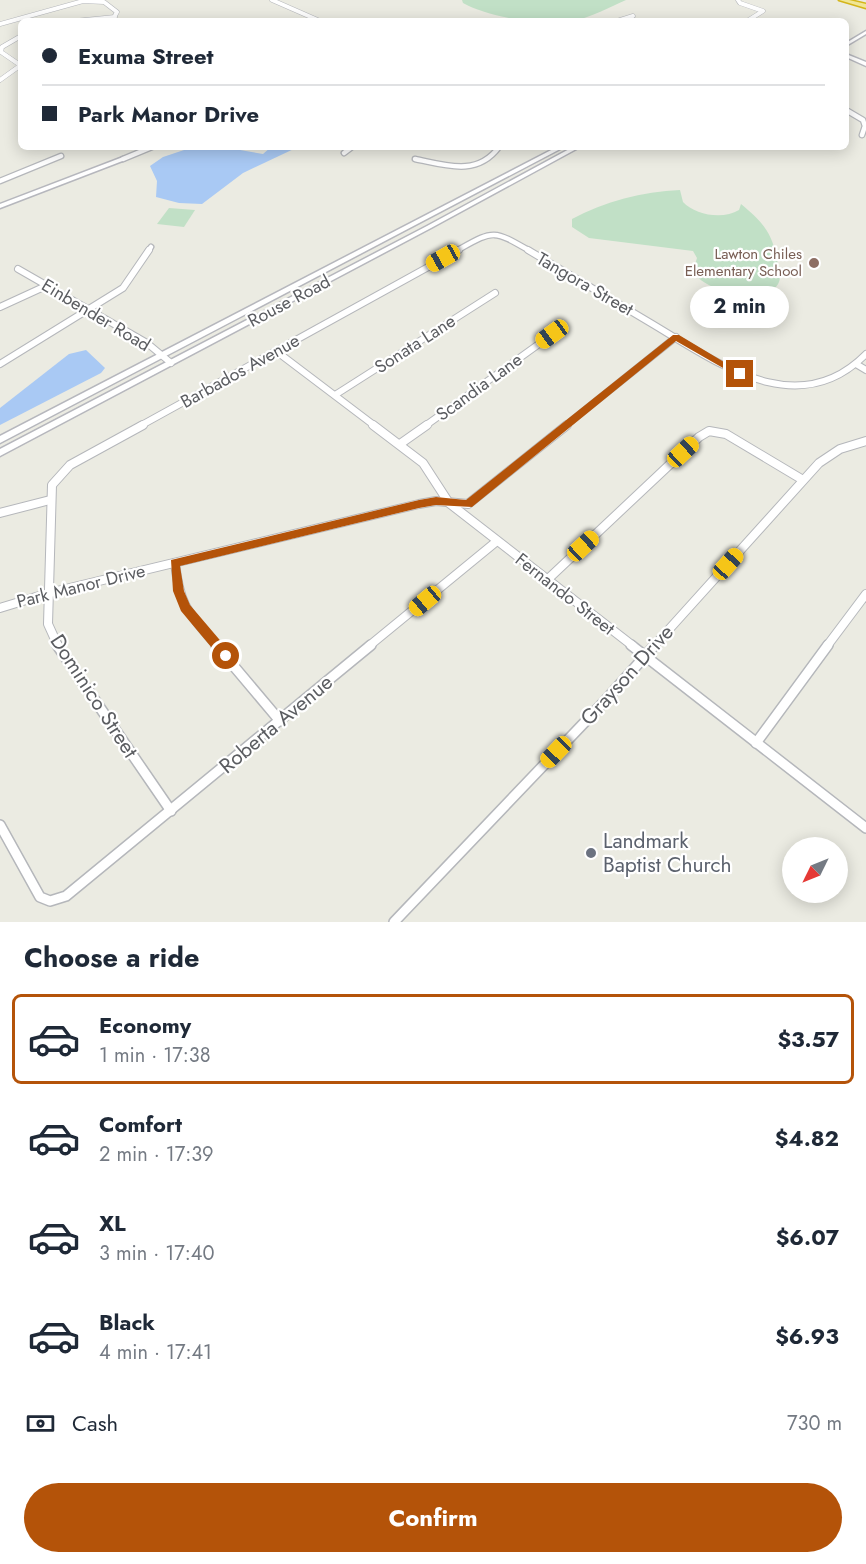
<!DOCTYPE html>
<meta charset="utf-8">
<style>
:root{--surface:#fff;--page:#f6f6f7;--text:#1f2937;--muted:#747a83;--line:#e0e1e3;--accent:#b45309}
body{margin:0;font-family:Jost,sans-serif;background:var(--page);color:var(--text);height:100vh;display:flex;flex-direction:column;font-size:22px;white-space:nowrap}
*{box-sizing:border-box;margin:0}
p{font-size:20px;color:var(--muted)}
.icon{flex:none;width:33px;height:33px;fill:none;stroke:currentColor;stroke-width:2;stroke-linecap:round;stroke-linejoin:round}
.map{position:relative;height:922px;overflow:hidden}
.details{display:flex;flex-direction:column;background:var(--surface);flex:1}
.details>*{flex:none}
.guide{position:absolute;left:18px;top:18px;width:831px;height:132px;border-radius:9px;box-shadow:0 3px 15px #0003;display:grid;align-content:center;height:132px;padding:0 24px;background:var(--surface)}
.needle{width:39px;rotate:227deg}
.fabs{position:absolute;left:782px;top:837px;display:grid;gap:12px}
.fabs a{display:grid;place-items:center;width:66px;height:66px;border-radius:50%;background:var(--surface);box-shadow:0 3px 15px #0003;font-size:30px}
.end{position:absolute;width:27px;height:27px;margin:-14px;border:8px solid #b45309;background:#fff;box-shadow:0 0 0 3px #fff}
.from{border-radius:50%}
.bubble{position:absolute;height:42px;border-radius:21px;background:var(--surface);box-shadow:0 3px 15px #0003;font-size:20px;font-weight:700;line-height:42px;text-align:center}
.car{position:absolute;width:18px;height:36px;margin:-18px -9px;border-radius:8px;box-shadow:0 0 4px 2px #0007;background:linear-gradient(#f5c518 24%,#345 0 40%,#f5c518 0 76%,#345 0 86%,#f5c518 0)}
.guide b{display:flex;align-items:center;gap:21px;height:57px;font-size:22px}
.guide b+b{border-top:2px solid var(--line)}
.guide i{width:15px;height:15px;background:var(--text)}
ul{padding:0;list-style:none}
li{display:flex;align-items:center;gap:18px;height:90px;margin:0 12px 9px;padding:0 12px;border:3px solid transparent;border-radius:9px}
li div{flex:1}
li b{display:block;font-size:22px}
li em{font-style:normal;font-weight:700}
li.active{border-color:var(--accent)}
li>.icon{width:54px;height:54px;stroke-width:1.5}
h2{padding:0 24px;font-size:27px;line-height:72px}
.pay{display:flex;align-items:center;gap:15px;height:66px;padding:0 24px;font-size:22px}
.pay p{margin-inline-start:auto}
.primary-button{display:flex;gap:12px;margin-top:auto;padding:12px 24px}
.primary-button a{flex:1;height:69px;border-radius:36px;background:var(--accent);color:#fff;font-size:24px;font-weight:700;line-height:69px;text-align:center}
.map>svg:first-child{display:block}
.green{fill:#c1e0c6}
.water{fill:#a9c9f4}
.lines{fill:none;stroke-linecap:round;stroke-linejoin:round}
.street-far4-casing{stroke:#b5b7bb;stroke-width:5}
.street-far3-casing{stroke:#b5b7bb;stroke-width:7}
.street-far2-casing{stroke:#b5b7bb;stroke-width:8}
.street-far1-casing{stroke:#b5b7bb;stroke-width:10}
.street-casing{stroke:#b5b7bb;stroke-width:12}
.secondary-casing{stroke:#b6b7bd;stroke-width:3}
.highway-casing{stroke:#d4b51a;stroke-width:3}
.street-far4{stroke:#fff;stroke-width:4}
.street-far3{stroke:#fff;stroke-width:4.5}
.street-far2{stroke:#fff;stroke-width:6}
.street-far1{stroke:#fff;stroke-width:8}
.street{stroke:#fff;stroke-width:9}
.secondary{fill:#fff;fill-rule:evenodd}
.highway{fill:#f0e695;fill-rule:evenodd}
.route{fill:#b45309}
.education-dot{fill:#8d6e63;stroke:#fff;stroke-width:2}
.worship-dot{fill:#6b7280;stroke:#fff;stroke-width:2}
.labels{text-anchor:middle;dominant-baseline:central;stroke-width:4.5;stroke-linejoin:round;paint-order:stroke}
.far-education-label{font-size:15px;fill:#785e54;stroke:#fff;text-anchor:end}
.street-label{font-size:18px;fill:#5b5d61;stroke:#fff}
.near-street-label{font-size:21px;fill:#5b5d61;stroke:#fff}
.near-worship-label{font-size:21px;fill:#5b616d;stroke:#fff;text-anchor:start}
</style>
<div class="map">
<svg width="866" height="922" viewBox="0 0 866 922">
<rect width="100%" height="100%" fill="#ebebe2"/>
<g class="green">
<path d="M462,0H626C610,7 591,17 574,21C547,27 487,17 463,3Z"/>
<path d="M680,190L683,202C695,215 723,220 739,210L741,204C762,222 772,231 777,260C778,265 781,273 780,278C776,310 699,291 694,271C693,267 696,262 697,258L693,251L589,238L572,227V219C605,201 642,192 680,190Z"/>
<path d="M169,208L195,210L184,227L157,224Z"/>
</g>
<g class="water">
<path d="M193,147H223L263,154L271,147H298L243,173L202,204L179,203L156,197L157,181L150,166L163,157Z"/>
<path d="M86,350L105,368L101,373L0,425V408L69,354Z"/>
</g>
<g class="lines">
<defs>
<g id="street-far4">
<path d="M272,0L320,21"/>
<path d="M738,0L740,3L763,11L747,21"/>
<path d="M75,21L115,17"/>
<path d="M617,21L633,16"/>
<path d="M0,24L83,1L104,2L117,12L112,21"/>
<path d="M20,65L1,52L2,47L21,36"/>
<path d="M0,80L21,65"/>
<path d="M846,110L849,112"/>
</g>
<g id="street-far3">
<path d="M846,110L863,120L865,126L862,135"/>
<path d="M344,153L352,147"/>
<path d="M123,159L152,147"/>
<path d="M415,159C445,165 477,177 499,147"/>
<path d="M0,181L61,156"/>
<path d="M148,251L151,247"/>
<path d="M456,251C494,230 492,229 530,251"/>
</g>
<g id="street-far2">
<path d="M528,250C568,274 609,298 649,322C715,361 797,424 866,354"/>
<path d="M18,269L147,343L171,363"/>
<path d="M0,307L48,285"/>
<path d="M276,351L375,426"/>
<path d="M0,364L123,288L149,250"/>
<path d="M856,364L866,370"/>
<path d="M335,395L495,293"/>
<path d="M140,426L459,250"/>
<path d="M425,426L557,331"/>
<path d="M565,426L676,337"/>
</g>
<g id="street-far1">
<path d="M373,425L423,463L449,503L633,646"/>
<path d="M400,444L427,425"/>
<path d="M0,513L50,500"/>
<path d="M175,563C180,608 189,613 217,646"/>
<path d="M547,580L699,437L709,431L726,434L803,480"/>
<path d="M0,608L49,593L419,504L436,501L468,504L567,425"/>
<path d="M58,646L48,624L52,485L70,465L143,425"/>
<path d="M369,646L497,541"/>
<path d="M654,646L819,463L840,449L866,441"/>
<path d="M827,646L866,594"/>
</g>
<g id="street">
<path d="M57,645L171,811"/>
<path d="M216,645L280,721"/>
<path d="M631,645L866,828"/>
<path d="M756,743L828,645"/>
<path d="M0,825L40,897L50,901L66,896L371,645"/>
<path d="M394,922L603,703L655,645"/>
</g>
<g id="secondary">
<path d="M866,31V34L846,46V43Z"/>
<path d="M846,54L866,62V66L846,57Z"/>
<path d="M557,147H564L0,443V436Z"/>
<path d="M573,147H580L431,228L0,456V449L427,226Z"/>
<path d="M123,157L126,159L125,160L0,208V204Z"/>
</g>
<path id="highway" d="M839,0H849L866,4V8Z"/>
</defs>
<use href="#street-far4" class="street-far4-casing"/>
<use href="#street-far3" class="street-far3-casing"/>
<use href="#street-far2" class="street-far2-casing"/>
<use href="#street-far1" class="street-far1-casing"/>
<use href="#street" class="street-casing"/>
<use href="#secondary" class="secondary-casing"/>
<use href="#highway" class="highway-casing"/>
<use href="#street-far4" class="street-far4"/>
<use href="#street-far3" class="street-far3"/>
<use href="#street-far2" class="street-far2"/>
<use href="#street-far1" class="street-far1"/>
<use href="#street" class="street"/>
<use href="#secondary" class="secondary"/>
<use href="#highway" class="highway"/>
</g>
<path class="route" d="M673,335H679L744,374L737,376L676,341L472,507L436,505L419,508L180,566L184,591L190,605L230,652V660H222L181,611L173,591L171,560L419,500L436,497L466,500Z"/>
<circle class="education-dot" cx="814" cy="263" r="6"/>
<circle class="worship-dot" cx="591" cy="853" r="6"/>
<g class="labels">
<g class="far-education-label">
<text x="802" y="254">Lawton Chiles<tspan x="802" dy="17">Elementary School</tspan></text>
</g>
<g class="street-label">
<text transform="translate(585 284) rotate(30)">Tangora Street</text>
<text transform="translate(289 301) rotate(-28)">Rouse Road</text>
<text transform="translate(96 315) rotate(31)">Einbender Road</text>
<text transform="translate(415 344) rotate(-33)">Sonata Lane</text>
<text transform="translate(240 371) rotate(-29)">Barbados Avenue</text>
<text transform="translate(479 387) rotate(-36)">Scandia Lane</text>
<text transform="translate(81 586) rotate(-14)">Park Manor Drive</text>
<text transform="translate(565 594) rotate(38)">Fernando Street</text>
</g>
<g class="near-street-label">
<text transform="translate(627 675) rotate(-48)">Grayson Drive</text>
<text transform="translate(94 696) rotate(57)">Dominico Street</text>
<text transform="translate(276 724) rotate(-40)">Roberta Avenue</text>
</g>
<g class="near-worship-label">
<text x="603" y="841">Landmark<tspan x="603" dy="24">Baptist Church</tspan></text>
</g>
</g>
</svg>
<div class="fabs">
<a><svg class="needle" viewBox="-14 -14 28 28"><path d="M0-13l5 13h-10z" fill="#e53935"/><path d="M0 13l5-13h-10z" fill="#747a83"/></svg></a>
</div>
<i class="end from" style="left:226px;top:656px"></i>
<i class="end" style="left:740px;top:374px"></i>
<div class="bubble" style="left:690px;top:286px;width:99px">2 min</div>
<i class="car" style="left:443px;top:258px;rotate:241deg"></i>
<i class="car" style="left:552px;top:334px;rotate:234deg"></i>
<i class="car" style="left:683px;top:452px;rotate:47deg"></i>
<i class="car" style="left:583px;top:546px;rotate:47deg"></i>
<i class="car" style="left:728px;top:564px;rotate:42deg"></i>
<i class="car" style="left:425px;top:601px;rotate:230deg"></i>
<i class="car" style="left:556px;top:752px;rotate:224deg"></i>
<div class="guide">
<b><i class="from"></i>Exuma Street</b>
<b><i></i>Park Manor Drive</b>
</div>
</div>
<section class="details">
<h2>Choose a ride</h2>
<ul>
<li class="active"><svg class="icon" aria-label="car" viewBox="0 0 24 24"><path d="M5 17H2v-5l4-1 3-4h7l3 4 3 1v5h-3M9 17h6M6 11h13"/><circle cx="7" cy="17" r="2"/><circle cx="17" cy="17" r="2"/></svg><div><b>Economy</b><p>1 min · 17:38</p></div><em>$3.57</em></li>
<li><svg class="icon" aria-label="car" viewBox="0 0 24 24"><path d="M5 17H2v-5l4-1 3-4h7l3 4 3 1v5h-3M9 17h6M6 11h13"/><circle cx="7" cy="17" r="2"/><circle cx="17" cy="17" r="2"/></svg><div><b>Comfort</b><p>2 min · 17:39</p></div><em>$4.82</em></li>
<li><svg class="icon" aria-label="car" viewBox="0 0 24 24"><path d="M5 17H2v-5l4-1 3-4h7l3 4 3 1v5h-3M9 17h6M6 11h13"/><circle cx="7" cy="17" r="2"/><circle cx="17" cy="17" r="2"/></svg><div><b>XL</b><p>3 min · 17:40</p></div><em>$6.07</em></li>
<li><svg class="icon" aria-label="car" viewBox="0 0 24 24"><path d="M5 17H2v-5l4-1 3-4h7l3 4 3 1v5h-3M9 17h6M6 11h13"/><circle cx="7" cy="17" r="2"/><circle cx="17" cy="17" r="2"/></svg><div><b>Black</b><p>4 min · 17:41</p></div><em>$6.93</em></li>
</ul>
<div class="pay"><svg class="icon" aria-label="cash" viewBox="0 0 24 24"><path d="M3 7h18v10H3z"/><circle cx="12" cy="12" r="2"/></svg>Cash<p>730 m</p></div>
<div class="primary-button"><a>Confirm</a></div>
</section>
